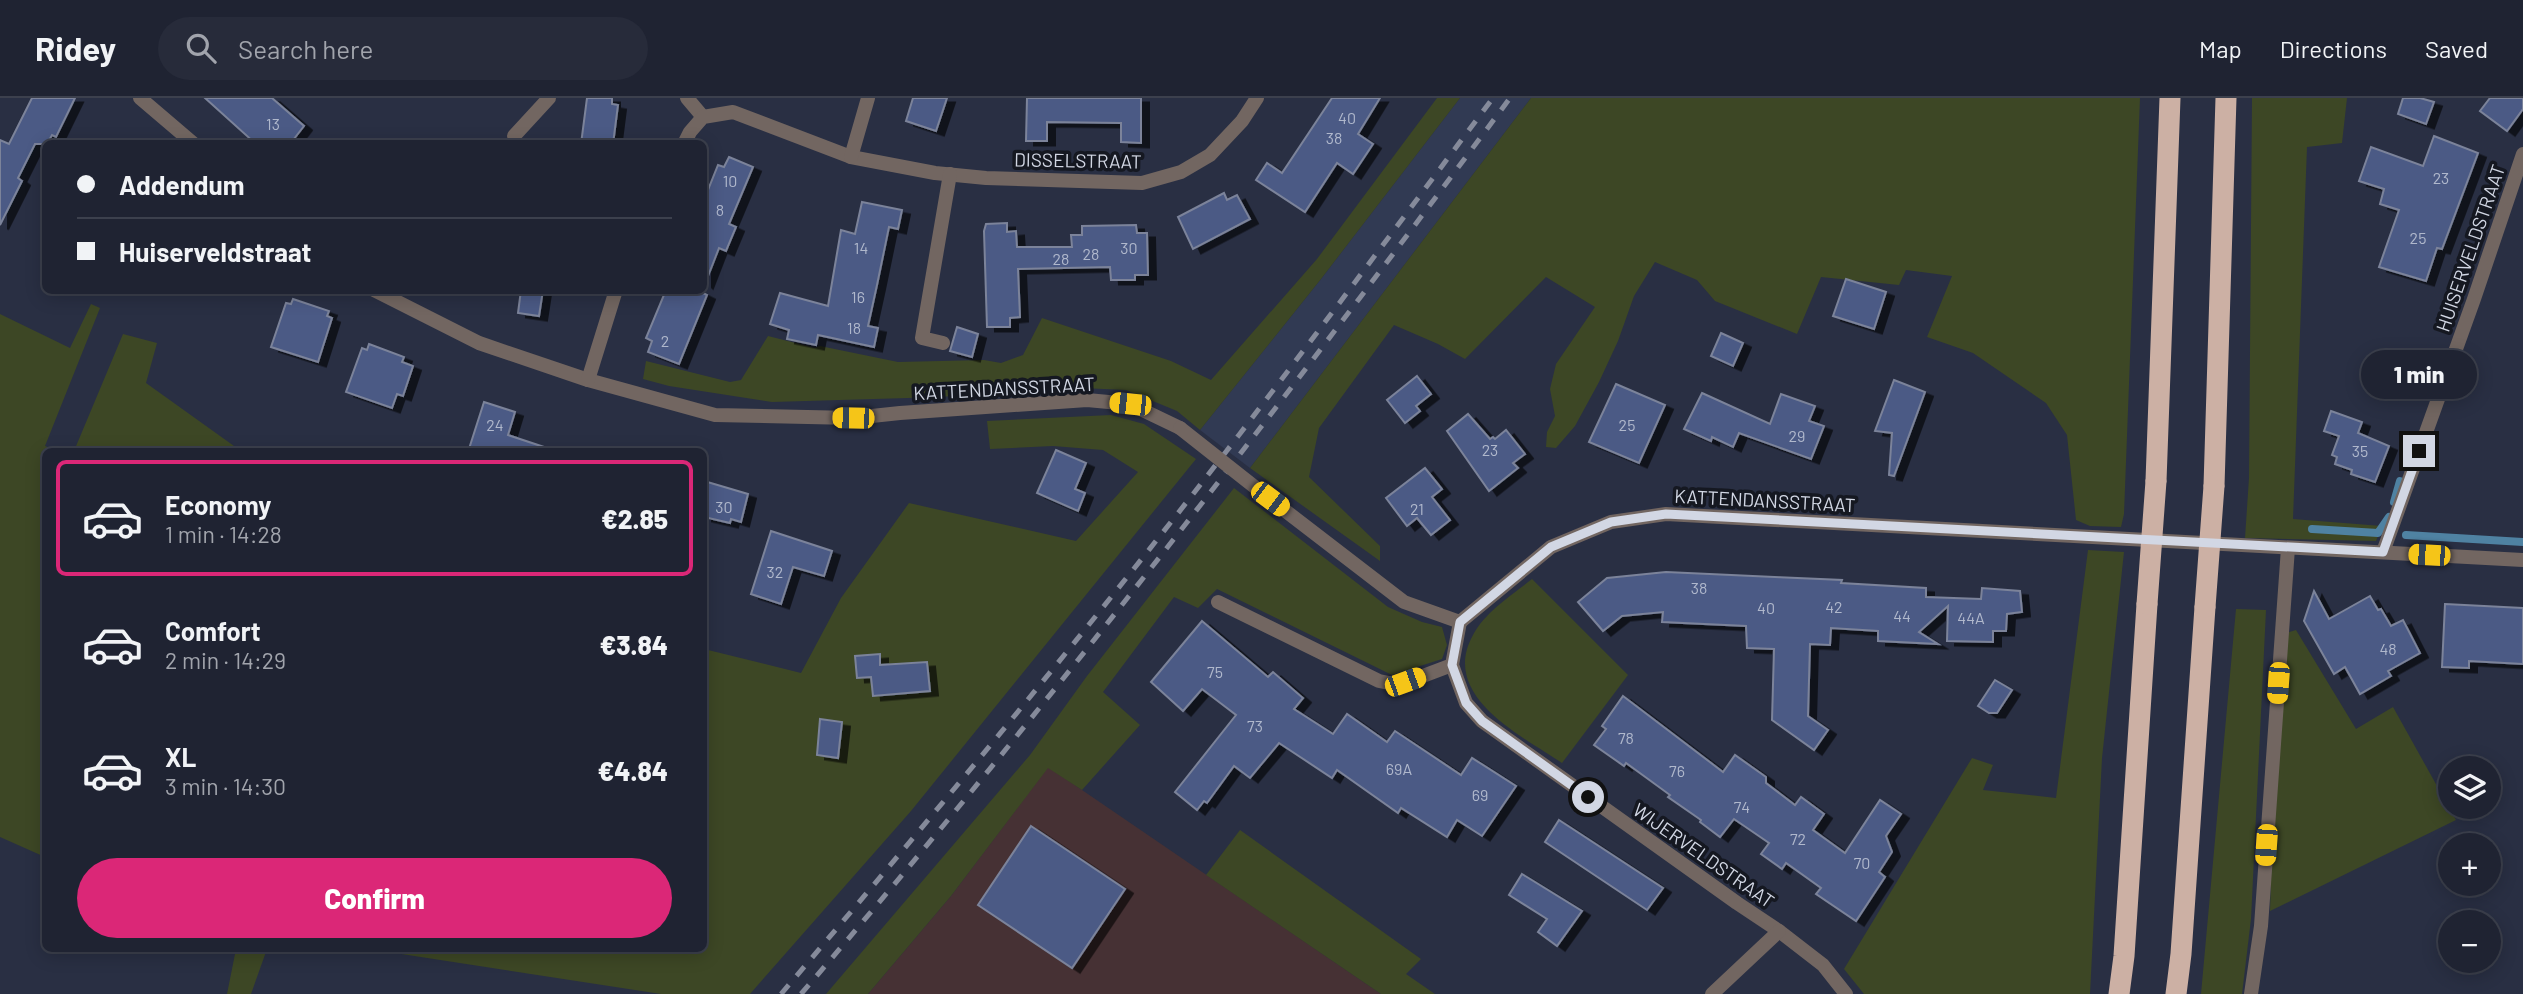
<!DOCTYPE html>
<meta charset="utf-8">
<style>
:root{--surface:#1f2332;--page:#272b3a;--text:#f1f3f6;--muted:#a1a4ac;--line:#3c404d;--accent:#db2777}
body{margin:0;font-family:Barlow,sans-serif;background:var(--page);color:var(--text);height:100vh;display:flex;flex-direction:column;font-size:26px;white-space:nowrap}
*{box-sizing:border-box;margin:0}
p{font-size:23px;color:var(--muted)}
.icon{flex:none;width:38px;height:38px;fill:none;stroke:currentColor;stroke-width:2;stroke-linecap:round;stroke-linejoin:round}
.map{position:relative;flex:1;overflow:hidden}
.side{position:absolute;left:42px;top:350px;width:665px;height:504px;display:flex;flex-direction:column;background:var(--surface);border-radius:10px;box-shadow:0 4px 18px #0003,0 0 0 2px var(--line)}
.side>*{flex:none}
.banner{position:absolute;left:42px;top:42px;width:665px;height:154px;border-radius:10px;box-shadow:0 4px 18px #0003,0 0 0 2px var(--line);display:grid;align-content:center;height:154px;padding:0 35px;background:var(--surface)}
.tools{position:absolute;left:2438px;top:658px;display:grid;gap:14px}
.tools a{display:grid;place-items:center;width:63px;height:63px;border-radius:50%;background:var(--surface);box-shadow:0 4px 18px #0003,0 0 0 2px var(--line);font-size:35px}
.end{position:absolute;width:32px;height:32px;margin:-16px;border:9px solid #d2d7e4;background:#111;box-shadow:0 0 0 4px #111}
.from{border-radius:50%}
.bubble{position:absolute;height:49px;border-radius:24px;background:var(--surface);box-shadow:0 4px 18px #0003,0 0 0 2px var(--line);font-size:23px;font-weight:800;line-height:49px;text-align:center}
.car{position:absolute;width:21px;height:42px;margin:-21px -10px;border-radius:9px;box-shadow:0 0 5px 2px #0007;background:linear-gradient(#f5c518 24%,#345 0 40%,#f5c518 0 76%,#345 0 86%,#f5c518 0)}
.banner b{display:flex;align-items:center;gap:24px;height:66px;font-size:26px}
.banner b+b{border-top:2px solid var(--line)}
.banner i{width:18px;height:18px;background:var(--text)}
ul{padding:12px 0 0;list-style:none}
li{display:flex;align-items:center;gap:21px;height:116px;margin:0 14px 10px;padding:0 21px;border:4px solid transparent;border-radius:10px}
li div{flex:1}
li b{display:block;font-size:26px}
li em{font-style:normal;font-weight:800}
li.active{border-color:var(--accent)}
li>.icon{width:63px;height:63px;stroke-width:1.5}
.primary-button{display:flex;gap:14px;margin-top:auto;padding:14px 35px}
.primary-button a{flex:1;height:80px;border-radius:42px;background:var(--accent);color:#fff;font-size:28px;font-weight:800;line-height:80px;text-align:center}
header{display:flex;align-items:center;gap:42px;box-sizing:border-box;height:98px;padding:0 35px;background:var(--surface);border-bottom:2px solid var(--line)}
header strong{font-size:33px}
nav{display:flex;gap:38px;margin-inline-start:auto;font-size:24px}
.search{width:490px;height:63px;background:var(--page);display:flex;align-items:center;gap:18px;box-sizing:border-box;padding:0 24px;border-radius:38px;color:var(--muted);font-size:26px}
.map>svg:first-child{display:block}
.built{fill:#313a53}
.industrial{fill:#463134}
.green{fill:#3d4725}
.lines{fill:none;stroke-linecap:round;stroke-linejoin:round}
.stream{stroke:#4f82a2;stroke-width:8}
.building{fill:#4b5a85;stroke:#7b839a;stroke-width:2;filter:url(#shadow)}
.street{stroke:#726661;stroke-width:14}
.highway{stroke:#ccb0a4;stroke-width:21}
.rail{stroke:#858a9a;stroke-width:5;stroke-dasharray:12 12;stroke-linecap:butt}
.street-bridge{stroke:#726661;stroke-width:14}
.highway-bridge{stroke:#ccb0a4;stroke-width:21}
.route{stroke:#d2d7e4;stroke-width:9}
.labels{text-anchor:middle;dominant-baseline:central;stroke-width:7;stroke-linejoin:round;paint-order:stroke}
.number-label{font-size:16px;fill:#b0b8cc}
.street-label{font-size:19px;fill:#d2d7e4;stroke:#151821}
</style>
<header>
<strong>Ridey</strong>
<div class="search"><svg class="icon" aria-label="search" viewBox="0 0 24 24"><circle cx="10" cy="10" r="6"/><path d="M15 15l6 6"/></svg>Search here</div>
<nav><a>Map</a><a>Directions</a><a>Saved</a></nav>
</header>
<div class="map">
<svg width="2523" height="896" viewBox="0 0 2523 896">
<defs>
<filter id="shadow"><feDropShadow dx="8" dy="4.5" stdDeviation="0" flood-color="#0009"/></filter>
</defs>
<rect width="100%" height="100%" fill="#292f43"/>
<path class="built" d="M1460,0H1531L1250,370L1200,332L1321,181Z"/>
<path class="industrial" d="M1048,669L1082,692L1381,896H868L951,798Z"/>
<g class="green">
<path d="M1437,0H1460L1321,181L1200,332L1177,313L1126,292L1038,288L942,299L772,304L669,288L643,281L646,263L730,284L741,282L768,238L815,250L820,248L898,264L984,262L1001,265L1023,257L1042,220L1171,263L1211,282L1317,161Z"/>
<path d="M1531,0H2140L2124,416L2121,429L2090,428L2076,422L2067,337L2046,305L1973,255L1927,239L1952,178L1906,172L1899,187L1821,179L1797,236L1715,203L1697,182L1655,164L1634,198L1618,243L1599,284L1575,328L1556,350L1546,349L1547,334L1555,318L1550,291L1556,266L1595,209L1546,179L1465,261L1438,246L1394,227L1319,330L1309,379L1380,448V463L1250,370Z"/>
<path d="M2252,0H2347L2342,45L2307,49L2293,421L2382,428L2376,443L2245,440L2249,380Z"/>
<path d="M91,206L100,210L45,348L58,353L46,354L45,759L0,739V216L70,250Z"/>
<path d="M123,236L157,245L146,285L241,353H74Z"/>
<path d="M1111,317L1144,326L1196,361L911,713L750,896H661L369,851L704,850V551L801,575L841,500L909,405L1076,443L1138,374L1103,352L1053,348L990,351L987,323Z"/>
<path d="M1234,390L1388,509L1422,524L1442,529L1447,547L1442,561L1392,577L1217,491L1198,510L1174,499L1103,594L1140,627L1082,692L1048,670L951,798L868,896H826L1030,657L1087,578Z"/>
<path d="M2088,452L2124,454L2102,660L2090,896H1864L1844,871L1972,660L1993,667L1983,692L2056,700Z"/>
<path d="M1532,481L1628,577L1562,665C1522,638 1439,598 1473,537C1485,514 1512,497 1532,481Z"/>
<path d="M2236,511L2266,512L2251,821L2242,896H2201Z"/>
<path d="M2296,532L2356,631L2393,609L2456,722L2270,813L2279,537Z"/>
<path d="M1240,732L1421,861L1406,876L1435,896H1381L1206,777Z"/>
<path d="M236,851H267L251,896H227Z"/>
</g>
<g class="lines">
<g class="stream">
<path d="M2394,404L2400,383"/>
<path d="M2312,431L2378,435L2389,419"/>
<path d="M2406,437L2523,444"/>
</g>
</g>
<g class="building">
<path d="M32,0H75L56,39L52,37L47,46H35L18,80L22,83L0,127V42L9,46Z"/>
<path d="M205,0H272L304,28L290,46H256Z"/>
<path d="M587,0H612V6L618,7L613,46H581Z"/>
<path d="M913,0H947L936,33L906,23Z"/>
<path d="M1027,0H1141V45L1121,44V25L1047,24V43H1026Z"/>
<path d="M1332,0H1380L1358,36L1373,46L1353,76L1337,65L1305,114L1256,82L1267,65L1282,75Z"/>
<path d="M2403,0H2420L2434,4L2426,26L2398,16Z"/>
<path d="M2490,0H2523V11L2507,33L2480,13Z"/>
<path d="M2434,38L2478,55L2442,151L2437,150L2426,183L2379,169L2399,112L2380,106L2384,91L2359,83L2371,49L2423,68Z"/>
<path d="M729,59L753,69L729,126L736,129L726,153L719,150L705,186L704,185V102L718,67L724,69Z"/>
<path d="M1224,95L1227,102L1237,97L1250,121L1193,151L1178,119Z"/>
<path d="M862,104L902,112L898,131L889,129L877,187L868,228L878,230L874,249L818,237L816,247L787,241L789,232L770,226L780,195L828,208L841,132L855,136Z"/>
<path d="M1007,125V134L1016,133L1017,149H1072L1071,137H1082V128L1136,127L1137,135H1147L1148,177H1135V182H1111L1110,169L1018,171L1020,219L1010,220V229H987L984,133L986,126Z"/>
<path d="M1846,181L1886,194L1874,231L1833,218Z"/>
<path d="M521,192H543L539,218L518,215Z"/>
<path d="M666,192H697L707,197L679,266L648,254L652,243L646,240Z"/>
<path d="M293,201L329,213L327,218L332,220L318,264L271,249L286,205L291,206Z"/>
<path d="M957,229L978,236L972,259L950,253Z"/>
<path d="M1721,235L1743,245L1733,268L1711,258Z"/>
<path d="M369,246L404,259L402,264L413,268L403,298L397,296L392,310L346,294L362,250L367,252Z"/>
<path d="M1417,278L1431,296L1416,308L1420,313L1405,325L1387,302Z"/>
<path d="M1894,282L1925,294L1894,378L1889,377L1892,335L1875,333Z"/>
<path d="M1616,286L1665,307L1639,365L1589,344Z"/>
<path d="M1702,295L1770,326L1781,296L1815,308L1809,323L1824,328L1811,361L1739,335L1733,349L1712,339L1711,343L1684,331Z"/>
<path d="M484,304L515,314L508,337L547,350L546,354H468Z"/>
<path d="M2331,313L2362,324L2358,335L2389,348L2375,384L2351,376L2352,372L2335,366L2337,359L2332,357L2339,338L2324,333Z"/>
<path d="M1468,316L1490,341L1493,339L1495,341L1506,332L1525,356L1513,365L1518,370L1489,393L1447,333Z"/>
<path d="M1056,352L1086,365L1075,391L1085,395L1078,413L1037,395Z"/>
<path d="M1425,370L1442,391L1432,399L1450,422L1431,437L1417,420L1407,428L1386,400Z"/>
<path d="M704,383L748,396L741,424L731,421L730,425L704,419Z"/>
<path d="M771,433L832,453L824,478L793,469L781,506L751,496Z"/>
<path d="M1666,474L1842,482L1841,485L1926,490V499L1981,501L1982,490L2020,493L2022,514L2007,516L2006,533H1993V544L1947,543L1948,508L1919,534L1938,546L1878,543V533L1831,530L1830,547L1810,546L1808,618L1828,632L1814,652L1772,622L1774,551L1747,550L1746,528L1662,524L1663,514L1622,518L1603,533L1578,504L1607,480Z"/>
<path d="M2314,493L2329,521L2370,498L2378,512L2381,511L2391,528L2403,522L2420,555L2388,573L2391,578L2360,596L2345,569L2334,576L2304,523Z"/>
<path d="M2445,506L2523,510V566L2469,563V570L2442,569Z"/>
<path d="M1202,523L1268,579L1273,574L1303,600L1294,611L1333,636L1347,616L1387,644L1395,633L1461,677L1472,660L1516,688L1482,738L1457,722L1447,739L1401,710L1398,715L1337,672L1332,680L1279,645L1250,680L1234,668L1207,705L1204,703L1197,712L1175,694L1236,617L1202,591L1183,613L1151,584Z"/>
<path d="M880,556V567L927,564L930,593L873,598L871,579L857,580L855,558Z"/>
<path d="M1995,582L2012,592L1997,615H1989L1978,608Z"/>
<path d="M1623,598L1723,674L1735,657L1766,679V685L1795,707L1801,699L1824,716L1813,732L1845,755L1880,702L1901,716L1886,738L1892,754L1879,774L1885,779L1856,823L1816,796L1821,790L1786,765L1782,771L1761,756L1769,745L1734,721L1720,739L1700,724L1701,722L1668,699L1670,697L1626,665L1624,668L1594,647L1606,631L1602,628Z"/>
<path d="M820,621L842,624L838,660L817,657Z"/>
<path d="M1559,722L1663,790L1647,812L1545,744Z"/>
<path d="M1031,728L1125,791L1072,870L978,807Z"/>
<path d="M1522,776L1582,813L1557,848L1538,834L1547,821L1509,797Z"/>
</g>
<g class="lines">
<g class="street">
<path d="M140,0L194,46"/>
<path d="M687,0L703,19"/>
<path d="M514,38L549,0"/>
<path d="M684,46L690,34L703,19L733,14L851,59L935,75L986,80L1142,85L1181,74L1210,57L1242,23L1257,0"/>
<path d="M851,59L868,0"/>
<path d="M374,192L479,245L588,282L715,317L853,320L900,315L1087,302L1130,306L1180,330"/>
<path d="M943,245L922,240L950,76"/>
<path d="M588,282L616,192"/>
<path d="M1270,401L1404,504L1460,524L1551,449L1611,424L1666,416L2523,462"/>
<path d="M2383,454L2474,201L2523,56"/>
<path d="M1218,504L1379,583L1399,587L1452,567"/>
<path d="M1460,524L1452,567L1466,605L1482,623L1737,805L1779,833L1823,867L1846,896"/>
<path d="M1712,896L1779,833"/>
<path d="M2251,896L2261,828L2288,450"/>
</g>
<g class="highway">
<path d="M2156,383L2170,0"/>
<path d="M2214,388L2226,0"/>
<path d="M2119,896L2124,858L2147,506"/>
<path d="M2176,896L2181,856L2205,509"/>
</g>
<g class="rail">
<path d="M781,896C904,752 1026,606 1144,458C1264,308 1378,153 1493,0"/>
<path d="M801,896C1050,607 1282,306 1510,0"/>
</g>
<path class="street-bridge" d="M1180,330L1270,401"/>
<g class="highway-bridge">
<path d="M2147,506L2156,383"/>
<path d="M2205,509L2214,388"/>
</g>
</g>
<g class="lines">
<path class="route" d="M1588,699L1482,623L1466,605L1452,567L1460,524L1551,449L1611,424L1666,416L2383,454L2419,353"/>
</g>
<g class="labels">
<g class="number-label">
<text x="1347" y="19">40</text>
<text x="273" y="25">13</text>
<text x="1334" y="39">38</text>
<text x="2441" y="79">23</text>
<text x="730" y="82">10</text>
<text x="720" y="111">8</text>
<text x="2418" y="139">25</text>
<text x="861" y="149">14</text>
<text x="1129" y="149">30</text>
<text x="1091" y="155">28</text>
<text x="1061" y="160">28</text>
<text x="858" y="198">16</text>
<text x="854" y="229">18</text>
<text x="665" y="242">2</text>
<text x="495" y="326">24</text>
<text x="1627" y="326">25</text>
<text x="1797" y="337">29</text>
<text x="1490" y="351">23</text>
<text x="2360" y="352">35</text>
<text x="724" y="408">30</text>
<text x="1417" y="410">21</text>
<text x="775" y="473">32</text>
<text x="1699" y="489">38</text>
<text x="1834" y="508">42</text>
<text x="1766" y="509">40</text>
<text x="1902" y="517">44</text>
<text x="1971" y="519">44A</text>
<text x="2388" y="550">48</text>
<text x="1215" y="573">75</text>
<text x="1255" y="627">73</text>
<text x="1626" y="639">78</text>
<text x="1399" y="670">69A</text>
<text x="1677" y="672">76</text>
<text x="1480" y="696">69</text>
<text x="1742" y="708">74</text>
<text x="1798" y="740">72</text>
<text x="1862" y="764">70</text>
</g>
<g class="street-label">
<text transform="translate(1078 62) rotate(1)">DISSELSTRAAT</text>
<text transform="translate(2470 150) rotate(-71)">HUISERVELDSTRAAT</text>
<text transform="translate(1004 290) rotate(-3)">KATTENDANSSTRAAT</text>
<text transform="translate(1765 402) rotate(3)">KATTENDANSSTRAAT</text>
<text transform="translate(1704 757) rotate(35)">WIJERVELDSTRAAT</text>
</g>
</g>
</svg>
<div class="tools">
<a><svg class="icon" aria-label="layers" viewBox="0 0 24 24"><path d="M12 4l9 5-9 5-9-5zM3 14l9 5 9-5"/></svg></a>
<a>+</a>
<a>−</a>
</div>
<i class="end from" style="left:1588px;top:699px"></i>
<i class="end" style="left:2419px;top:353px"></i>
<div class="bubble" style="left:2361px;top:252px;width:116px">1 min</div>
<i class="car" style="left:1130px;top:306px;rotate:276deg"></i>
<i class="car" style="left:853px;top:320px;rotate:271deg"></i>
<i class="car" style="left:1270px;top:401px;rotate:127deg"></i>
<i class="car" style="left:2429px;top:457px;rotate:273deg"></i>
<i class="car" style="left:1405px;top:584px;rotate:70deg"></i>
<i class="car" style="left:2278px;top:585px;rotate:184deg"></i>
<i class="car" style="left:2266px;top:747px;rotate:184deg"></i>
<div class="banner">
<b><i class="from"></i>Addendum</b>
<b><i></i>Huiserveldstraat</b>
</div>
<section class="side">
<ul>
<li class="active"><svg class="icon" aria-label="car" viewBox="0 0 24 24"><path d="M5 17H2v-5l4-1 3-4h7l3 4 3 1v5h-3M9 17h6M6 11h13"/><circle cx="7" cy="17" r="2"/><circle cx="17" cy="17" r="2"/></svg><div><b>Economy</b><p>1 min · 14:28</p></div><em>€2.85</em></li>
<li><svg class="icon" aria-label="car" viewBox="0 0 24 24"><path d="M5 17H2v-5l4-1 3-4h7l3 4 3 1v5h-3M9 17h6M6 11h13"/><circle cx="7" cy="17" r="2"/><circle cx="17" cy="17" r="2"/></svg><div><b>Comfort</b><p>2 min · 14:29</p></div><em>€3.84</em></li>
<li><svg class="icon" aria-label="car" viewBox="0 0 24 24"><path d="M5 17H2v-5l4-1 3-4h7l3 4 3 1v5h-3M9 17h6M6 11h13"/><circle cx="7" cy="17" r="2"/><circle cx="17" cy="17" r="2"/></svg><div><b>XL</b><p>3 min · 14:30</p></div><em>€4.84</em></li>
</ul>
<div class="primary-button"><a>Confirm</a></div>
</section>
</div>
